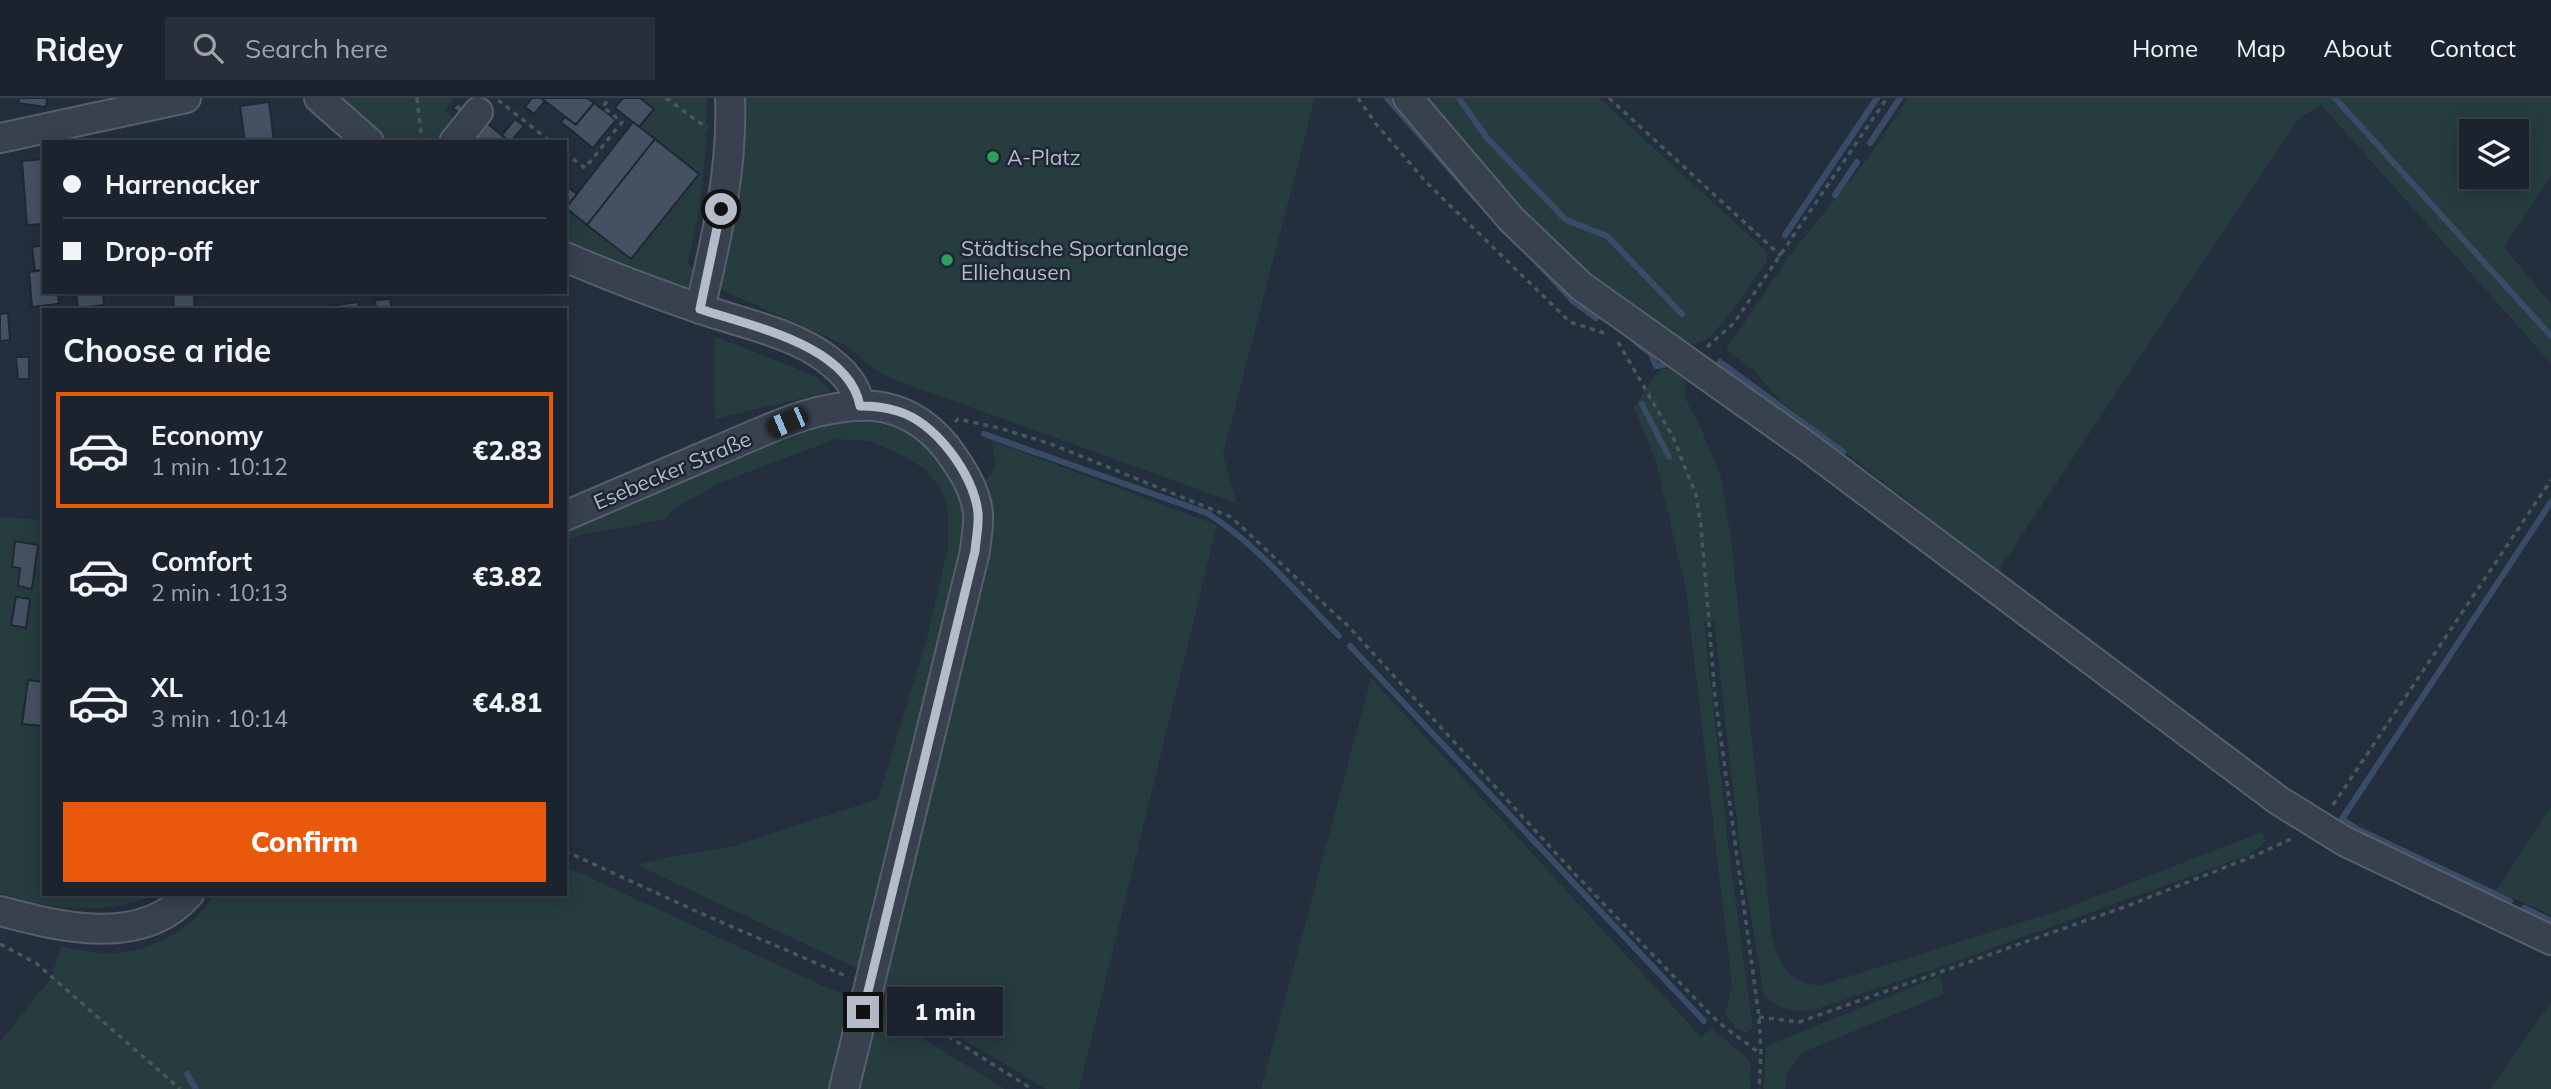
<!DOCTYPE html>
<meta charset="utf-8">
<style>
:root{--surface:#1b232e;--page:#282f3a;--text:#f1f3f6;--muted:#a0a4aa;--line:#39404a;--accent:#ea580c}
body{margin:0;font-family:Mulish,sans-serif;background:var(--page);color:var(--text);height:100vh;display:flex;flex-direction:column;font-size:26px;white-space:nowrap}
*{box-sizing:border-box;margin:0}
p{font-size:23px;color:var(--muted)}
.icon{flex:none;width:38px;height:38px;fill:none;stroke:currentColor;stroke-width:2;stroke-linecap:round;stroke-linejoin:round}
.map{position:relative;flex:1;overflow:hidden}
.side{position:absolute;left:42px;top:210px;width:525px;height:588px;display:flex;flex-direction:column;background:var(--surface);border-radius:0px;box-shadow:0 4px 18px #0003,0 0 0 2px var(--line)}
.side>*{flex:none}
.top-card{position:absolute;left:42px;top:42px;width:525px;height:154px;border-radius:0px;box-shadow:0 4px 18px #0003,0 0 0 2px var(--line);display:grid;align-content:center;height:154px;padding:0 21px;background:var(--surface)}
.tools{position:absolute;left:2459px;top:21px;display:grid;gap:14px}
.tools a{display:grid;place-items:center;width:70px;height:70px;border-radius:0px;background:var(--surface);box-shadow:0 4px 18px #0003,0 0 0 2px var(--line);font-size:35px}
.end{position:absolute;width:32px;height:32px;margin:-16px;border:9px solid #b4bcc9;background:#111;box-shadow:0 0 0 4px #111}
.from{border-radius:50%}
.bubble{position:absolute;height:49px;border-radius:0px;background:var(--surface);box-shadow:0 4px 18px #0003,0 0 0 2px var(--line);font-size:23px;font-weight:800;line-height:49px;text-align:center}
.car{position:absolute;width:21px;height:42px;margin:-21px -10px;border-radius:9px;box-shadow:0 0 5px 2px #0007;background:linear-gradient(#222 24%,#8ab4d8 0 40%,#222 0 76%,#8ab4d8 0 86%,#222 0)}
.top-card b{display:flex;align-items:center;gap:24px;height:66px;font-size:26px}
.top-card b+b{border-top:2px solid var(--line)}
.top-card i{width:18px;height:18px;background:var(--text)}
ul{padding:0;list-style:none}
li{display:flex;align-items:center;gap:21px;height:116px;margin:0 14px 10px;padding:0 7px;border:4px solid transparent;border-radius:0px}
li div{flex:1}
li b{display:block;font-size:26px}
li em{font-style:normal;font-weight:800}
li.active{border-color:var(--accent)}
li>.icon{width:63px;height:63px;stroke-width:1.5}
h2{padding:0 21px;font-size:32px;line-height:84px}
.cta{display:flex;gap:14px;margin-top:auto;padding:14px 21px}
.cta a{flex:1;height:80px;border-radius:0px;background:var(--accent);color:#fff;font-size:28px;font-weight:800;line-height:80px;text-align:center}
header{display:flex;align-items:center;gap:42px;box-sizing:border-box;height:98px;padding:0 35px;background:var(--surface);border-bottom:2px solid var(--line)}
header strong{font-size:33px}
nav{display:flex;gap:38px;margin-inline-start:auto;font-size:24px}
.search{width:490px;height:63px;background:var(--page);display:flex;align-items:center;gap:18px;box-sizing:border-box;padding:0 24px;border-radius:0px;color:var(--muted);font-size:26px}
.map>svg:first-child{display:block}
.green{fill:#263c3f;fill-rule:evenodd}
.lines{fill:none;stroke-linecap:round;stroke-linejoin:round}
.stream{stroke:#394c67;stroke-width:6}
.building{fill:#455162;stroke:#1f2835;stroke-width:2}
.minor-casing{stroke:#565f6c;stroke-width:32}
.path{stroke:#44595c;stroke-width:3.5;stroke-dasharray:5 5;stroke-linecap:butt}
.minor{stroke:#38414e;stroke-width:28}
.route{stroke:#b4bcc9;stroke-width:9}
.leisure-dot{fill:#2e9e5b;stroke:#1d2633;stroke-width:2.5}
.labels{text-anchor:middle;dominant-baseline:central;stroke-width:5;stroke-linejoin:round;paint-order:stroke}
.poi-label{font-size:21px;fill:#b4bcc9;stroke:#1d2633;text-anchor:start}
.street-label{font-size:21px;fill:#b4bcc9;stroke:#1d2633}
</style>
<header>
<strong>Ridey</strong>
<div class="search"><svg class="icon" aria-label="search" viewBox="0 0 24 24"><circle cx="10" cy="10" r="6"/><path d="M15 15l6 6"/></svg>Search here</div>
<nav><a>Home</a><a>Map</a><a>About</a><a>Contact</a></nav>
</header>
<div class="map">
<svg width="2551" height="991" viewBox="0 0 2551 991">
<rect width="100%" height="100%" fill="#242f3e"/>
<g class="green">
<path d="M338,0H454L444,13L461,26L447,44H386L387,41L378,33L375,35Z"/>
<path d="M640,0H707C707,56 702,112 687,166L700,178L691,196L565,150V110L587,126L639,29L654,11Z"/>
<path d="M742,0H1315L1223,356L1236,405L893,281L870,268L847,248L716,189Z"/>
<path d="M1422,0H1599L1767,154L1766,165L1732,213L1710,239L1687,249L1575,165L1489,79Z"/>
<path d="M1908,0H2551V78L2504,149L2551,206V265L2321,7L2298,21L1998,473L1780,303L1754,272L1726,252L1790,157L1868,60ZM2516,33V79H2471V33Z"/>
<path d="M714,238L815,278L831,293L715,321Z"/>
<path d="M1660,271H1670L1686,283L1684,298L1700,328L1721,380L1731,440L1772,839C1782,870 1785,882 1819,888L2061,812L2262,734L2266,743L2249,757L1940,869L1813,912C1793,914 1780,911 1764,898L1740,751L1714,523L1704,524L1729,754L1753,931L1746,935L1737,930L1725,917L1732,887L1686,492L1655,360L1634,310Z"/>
<path d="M881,320L928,342L955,377L968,426L863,873L637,767L673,758L734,748L878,701L927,540L948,449V413L942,393L927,373L904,358L870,343L836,341L719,385L677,409L663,422L584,436L565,444V426L812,324Z"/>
<path d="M992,343L1217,427L1079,991H1046L876,888L982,389L996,368Z"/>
<path d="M0,419L44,422V796H155C115,819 42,811 0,795Z"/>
<path d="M1371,580L1701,939L1712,930L1751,964L1750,991H1261Z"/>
<path d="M2551,708V817L2496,793Z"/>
<path d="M565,768L821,887L852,899L831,991H0V944L51,880L61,848C81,853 105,858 126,854C160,848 198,828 213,796H565Z"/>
<path d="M1940,878L1944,896L1803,954L1787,976L1785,991H1764L1766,948Z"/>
<path d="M2551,904V991H2490Z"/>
<path d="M878,913L1005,991H860Z"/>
</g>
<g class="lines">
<g class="stream">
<path d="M1387,0L1475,100"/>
<path d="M1459,0L1487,40L1566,122L1607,138L1682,216"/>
<path d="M2335,0L2551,238"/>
<path d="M1870,45L1900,0"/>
<path d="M1835,97L1857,64"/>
<path d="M1785,137L1877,0"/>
<path d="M1534,161L1573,203L1596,220"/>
<path d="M1637,245L1651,256L1656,268L1669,266L1674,269"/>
<path d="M1720,264L1843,354"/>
<path d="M1642,306L1669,359"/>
<path d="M984,336L1207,415C1257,446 1297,496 1339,538"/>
<path d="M1350,548L1704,923"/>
<path d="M2510,803L2357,731L2342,721L2551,404"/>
<path d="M2524,810L2551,823"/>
<path d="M187,976L196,991"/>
</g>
</g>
<g class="building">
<path d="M19,0H47L46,9L18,5Z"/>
<path d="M532,0H541L545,3L534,16L525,9Z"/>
<path d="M541,0H587L594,5L576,27Z"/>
<path d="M623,0H640L654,11L639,29L615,10Z"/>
<path d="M269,4L274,44H245L240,8Z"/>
<path d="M458,5L464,10L460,16L453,10Z"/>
<path d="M594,5L616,22L593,50L561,24L565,19L576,27Z"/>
<path d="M515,21L524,28L510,44L502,37Z"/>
<path d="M483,22L510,44H466Z"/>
<path d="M633,24L655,41L587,127L566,110Z"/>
<path d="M655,41L699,76L631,161L587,127Z"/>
<path d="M44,61V126L27,127L22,63Z"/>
<path d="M565,87L577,96L565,110Z"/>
<path d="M44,147V172L35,173L32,149Z"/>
<path d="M44,172V194H58L59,206L32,209L29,174Z"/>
<path d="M76,194H103L104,207L78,210Z"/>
<path d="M173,194H230V196L194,198L195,212H174Z"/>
<path d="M390,201L392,212H376L375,202Z"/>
<path d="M358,204L359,212H302Z"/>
<path d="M59,206L60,212H44V208Z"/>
<path d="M8,215L10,242L0,243V216Z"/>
<path d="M16,259H29V281H18Z"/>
<path d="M15,443L38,447L32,491L18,488L20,470L12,469Z"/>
<path d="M16,499L30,501L26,530L11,527Z"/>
<path d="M28,582L44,584L43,628L22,626Z"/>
</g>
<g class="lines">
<defs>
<g id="minor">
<path d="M319,0L369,44"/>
<path d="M1408,0L1511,121L1581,188L1809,350L2278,702L2344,743L2551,842"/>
<path d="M0,40L186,0"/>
<path d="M454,44L478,14"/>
<path d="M565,159C612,179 659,197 707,213C746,226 794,236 827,261C844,274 856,287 860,308"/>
<path d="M700,211C716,142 733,72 730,0"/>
<path d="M565,418C614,397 663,376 712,355C763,334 817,304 874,308C904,311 928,327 946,349C960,368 976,391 978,416C979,427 976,441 975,453L844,991"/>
<path d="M0,813C60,829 142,850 189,796"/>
</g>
</defs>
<use href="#minor" class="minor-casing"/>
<g class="path">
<path d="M417,0L422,44"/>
<path d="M666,0L707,30"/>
<path d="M1358,0L1376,26L1426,84L1570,224L1604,235"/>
<path d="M1609,0L1781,158"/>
<path d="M498,2L551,44"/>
<path d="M565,55L585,70L622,24L603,9L609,0"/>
<path d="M1618,244L1673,339L1696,397L1701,428L1715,598L1759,919L1761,956L1759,991"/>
<path d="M1707,249L1734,225L1887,0"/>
<path d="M955,324L958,321L999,330L1051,346L1231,419L1350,530L1574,775L1709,915L1723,928L1761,956"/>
<path d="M2333,707L2551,382"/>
<path d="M565,753L696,813L848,879"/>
<path d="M0,846L36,865L180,991"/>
<path d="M889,901L1032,991"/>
<path d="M1759,919L1799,924L2127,808L2254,758L2293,740"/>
</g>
<use href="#minor" class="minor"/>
</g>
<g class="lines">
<path class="route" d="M721,111L700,211C750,228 849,247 860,308C872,308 885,309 897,313C935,324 974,376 978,415C979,427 976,441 975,453L863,914"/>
</g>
<g class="leisure-dot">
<circle cx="993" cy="59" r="7"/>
<circle cx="947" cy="162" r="7"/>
</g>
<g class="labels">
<g class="poi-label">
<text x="1007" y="59">A-Platz</text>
<text x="961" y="150">Städtische Sportanlage<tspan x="961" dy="24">Elliehausen</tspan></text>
</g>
<g class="street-label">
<text transform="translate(672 372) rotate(-23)">Esebecker Straße</text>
</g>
</g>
</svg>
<div class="tools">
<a><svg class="icon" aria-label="layers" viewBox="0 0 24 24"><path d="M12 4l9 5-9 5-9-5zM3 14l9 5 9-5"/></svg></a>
</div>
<i class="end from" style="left:721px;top:111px"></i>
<i class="end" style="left:863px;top:914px"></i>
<div class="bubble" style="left:887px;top:889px;width:116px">1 min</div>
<i class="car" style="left:787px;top:324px;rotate:247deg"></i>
<div class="top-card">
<b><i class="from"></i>Harrenacker</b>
<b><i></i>Drop-off</b>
</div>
<section class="side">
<h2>Choose a ride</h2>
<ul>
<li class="active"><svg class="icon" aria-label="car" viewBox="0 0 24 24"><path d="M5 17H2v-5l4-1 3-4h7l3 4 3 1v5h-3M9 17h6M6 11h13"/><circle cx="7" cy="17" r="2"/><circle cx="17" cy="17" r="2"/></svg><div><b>Economy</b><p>1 min · 10:12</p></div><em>€2.83</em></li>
<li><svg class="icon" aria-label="car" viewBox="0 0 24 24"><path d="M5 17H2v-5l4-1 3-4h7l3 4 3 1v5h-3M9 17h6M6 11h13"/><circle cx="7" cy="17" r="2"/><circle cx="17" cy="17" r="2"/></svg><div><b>Comfort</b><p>2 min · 10:13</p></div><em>€3.82</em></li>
<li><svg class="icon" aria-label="car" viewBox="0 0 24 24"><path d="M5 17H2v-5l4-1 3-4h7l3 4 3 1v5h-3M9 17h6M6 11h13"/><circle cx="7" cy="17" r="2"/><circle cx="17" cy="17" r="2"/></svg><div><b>XL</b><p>3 min · 10:14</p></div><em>€4.81</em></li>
</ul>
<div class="cta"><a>Confirm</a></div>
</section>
</div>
